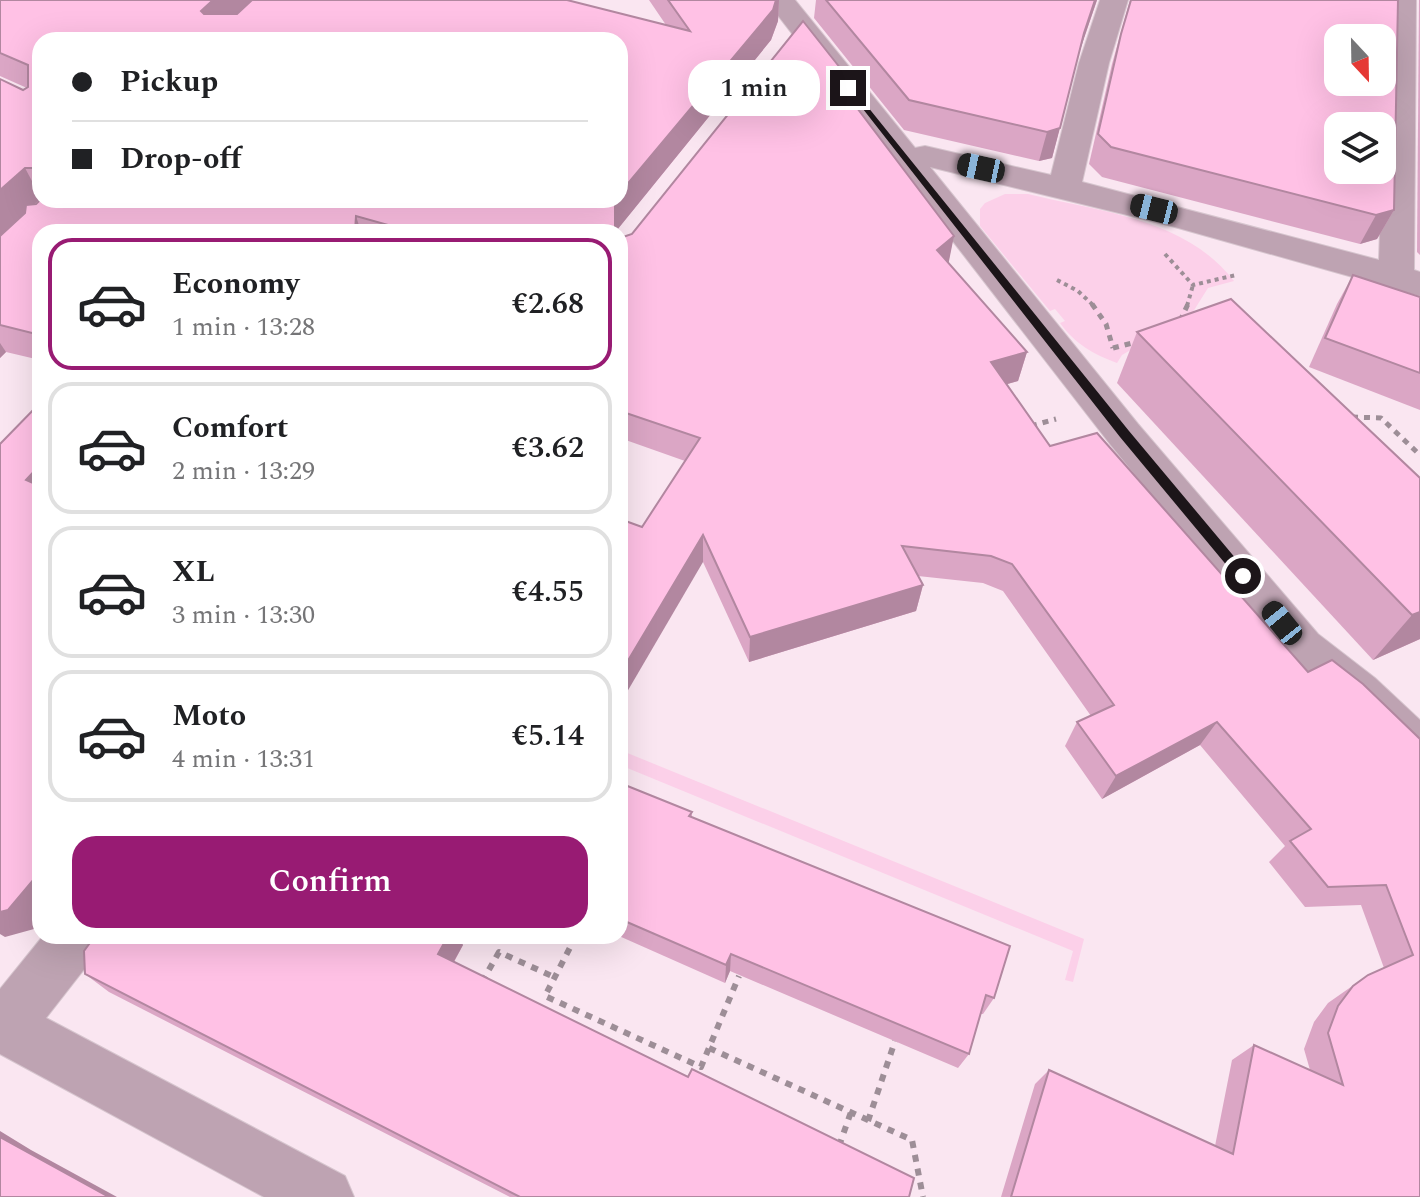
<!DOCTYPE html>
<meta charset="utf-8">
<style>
:root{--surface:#fff;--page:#f2f2f2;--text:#202124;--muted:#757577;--line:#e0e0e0;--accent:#981b73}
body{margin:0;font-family:Spectral,serif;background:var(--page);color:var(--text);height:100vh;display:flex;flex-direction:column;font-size:30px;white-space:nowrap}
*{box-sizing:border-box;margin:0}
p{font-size:26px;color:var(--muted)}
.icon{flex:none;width:44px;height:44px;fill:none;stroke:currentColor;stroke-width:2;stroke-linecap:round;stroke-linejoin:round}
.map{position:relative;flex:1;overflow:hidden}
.drawer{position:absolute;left:32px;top:224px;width:596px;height:720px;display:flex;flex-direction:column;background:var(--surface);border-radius:24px;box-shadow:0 8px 32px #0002}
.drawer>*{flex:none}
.top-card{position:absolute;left:32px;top:32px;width:596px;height:176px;border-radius:24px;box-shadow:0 8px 32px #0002;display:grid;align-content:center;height:176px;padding:0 40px;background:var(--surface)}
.needle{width:52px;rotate:158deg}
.controls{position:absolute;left:1324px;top:24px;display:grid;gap:16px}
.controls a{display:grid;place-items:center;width:72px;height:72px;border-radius:16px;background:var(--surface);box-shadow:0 8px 32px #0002;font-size:40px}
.end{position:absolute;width:36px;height:36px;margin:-18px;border:10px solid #1c1519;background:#fff;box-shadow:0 0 0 4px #fff}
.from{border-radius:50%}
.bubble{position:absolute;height:56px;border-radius:24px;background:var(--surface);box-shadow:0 8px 32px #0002;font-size:26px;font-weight:600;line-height:56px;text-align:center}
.car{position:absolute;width:24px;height:48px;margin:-24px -12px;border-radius:10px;box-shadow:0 0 6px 2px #0007;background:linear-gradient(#222 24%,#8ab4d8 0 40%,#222 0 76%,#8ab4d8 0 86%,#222 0)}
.top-card b{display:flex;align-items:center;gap:28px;height:76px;font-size:30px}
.top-card b+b{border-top:2px solid var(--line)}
.top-card i{width:20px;height:20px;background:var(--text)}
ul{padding:14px 0 0;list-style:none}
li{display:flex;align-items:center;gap:24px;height:132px;margin:0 16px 12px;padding:0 24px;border:4px solid var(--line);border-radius:24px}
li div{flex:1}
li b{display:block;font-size:30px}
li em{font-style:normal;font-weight:600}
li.on{border-color:var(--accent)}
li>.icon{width:72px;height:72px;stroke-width:1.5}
.primary-button{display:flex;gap:16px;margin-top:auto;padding:16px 40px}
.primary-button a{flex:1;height:92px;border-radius:24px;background:var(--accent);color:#fff;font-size:32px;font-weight:600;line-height:92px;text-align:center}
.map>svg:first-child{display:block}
.green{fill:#fcd0e9}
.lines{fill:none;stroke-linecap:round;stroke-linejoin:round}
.minor-casing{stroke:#d6c5ce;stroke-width:2}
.path-far2{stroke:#9d8e97;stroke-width:4;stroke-dasharray:4 4;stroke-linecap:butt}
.path-far1{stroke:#9d8e97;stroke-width:5;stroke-dasharray:6 6;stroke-linecap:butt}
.path{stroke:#9d8e97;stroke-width:6;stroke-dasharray:7 7;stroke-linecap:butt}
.minor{fill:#bea3b2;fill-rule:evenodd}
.wall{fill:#dba6c5;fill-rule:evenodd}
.shaded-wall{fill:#b287a0}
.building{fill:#ffc1e5;stroke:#b287a0;stroke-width:2;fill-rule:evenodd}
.route{fill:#1c1519}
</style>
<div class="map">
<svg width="1420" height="1197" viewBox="0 0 1420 1197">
<rect width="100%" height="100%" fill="#fae6f1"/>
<g class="green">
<path d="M1005,194H1028C1101,212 1185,218 1234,281L1208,288L1191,315L1122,355L1117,363C1093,354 1075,344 1060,323L1065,321L1055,309L1050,311L980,226V209L985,203Z"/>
<path d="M620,750L1084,939L1073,982L1065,980L1073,951L620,765Z"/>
</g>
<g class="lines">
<defs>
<g id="minor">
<path d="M766,0H795L915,148L925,146L1051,175L1079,63L1100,0H1128L1109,63L1082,182L1379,260L1388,0H1416L1414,270L1420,272V296L1164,224L930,167L1138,424L1318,634L1375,678L1420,720V772L1403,766L1343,706L1286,660L1110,444Z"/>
<path d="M43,936H103L96,954L46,1018L345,1176L354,1197H264L0,1054V989Z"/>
</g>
</defs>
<use href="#minor" class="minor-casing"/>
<g class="path-far2">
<path d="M1165,254L1193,285L1236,275"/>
<path d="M1057,280L1078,291L1094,306"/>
<path d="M1187,306L1193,285"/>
</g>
<g class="path-far1">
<path d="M1092,304L1106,324L1113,348"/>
<path d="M1180,321L1188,304"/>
<path d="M1113,348L1136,342"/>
<path d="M1352,417L1381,418L1420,455"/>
<path d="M1031,426L1056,419"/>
</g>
<g class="path">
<path d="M576,936L545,996L701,1067L739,976"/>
<path d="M482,982L499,952L554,977"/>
<path d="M709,1048L912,1140L923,1197"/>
<path d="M868,1121L895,1041"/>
<path d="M839,1146L851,1112"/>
</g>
<use href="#minor" class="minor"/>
</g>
<g class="wall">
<path d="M0,0L666,25L649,0H779L778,21L771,40L617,230V232H40V360L6,352L0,358V236L25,213L23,90L27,88L0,76ZM40,40L620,200L34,204L40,199Z"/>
<path d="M816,0H1097L1078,55L1052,158L1039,161L904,130L814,18Z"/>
<path d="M1130,0H1398L1394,210L1377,239L1360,244L1102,177L1089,164L1112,64Z"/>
<path d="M1419,0H1420V255L1417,252Z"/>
<path d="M803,21L856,88L855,105L948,263L1027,352L1018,381L1007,384L1050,446L1308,672L1420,739V1197H1001L1035,1084L1049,1070L1215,1146L1232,1060L1254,1045L1310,1070L1304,1049L1314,1022L1328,1003L1368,975L1384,968L1361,905L1305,907L1269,862L1285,846L1200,745L1102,799L1065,746L1077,722L1091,716L1003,591L983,583L918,576L923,585L916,611L749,662L703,562L642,527L685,461L620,438V238L632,234Z"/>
<path d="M1353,275L1420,297V410L1309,367L1337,304Z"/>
<path d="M1137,332L1420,478V639L1373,660L1117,383Z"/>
<path d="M620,783L692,812V817L994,998L983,1014H981L969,1054L958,1068L730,971L725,983L619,936H620Z"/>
<path d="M463,945L454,962L909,1197H510L109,992L85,974Z"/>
</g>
<g class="shaded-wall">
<path d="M213,0H255L212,40L201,11Z"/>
<path d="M776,0H779L778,21L771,40L617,230V232H615L614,200H620V193Z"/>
<path d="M1095,0H1097L1076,62L1084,33Z"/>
<path d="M1060,128L1052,158L1039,161L1047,132Z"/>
<path d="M25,168L40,196V199L0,236V190Z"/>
<path d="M1394,210L1377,239L1360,244L1376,215Z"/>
<path d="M356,216L361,232H355Z"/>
<path d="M954,236L948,266L937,250Z"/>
<path d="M0,343L6,352L0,358Z"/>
<path d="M1027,352L1018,381L983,391L991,362Z"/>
<path d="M40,465V499L26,480Z"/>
<path d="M703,535V562L620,704V674Z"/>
<path d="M923,585L916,611L749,662L750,637Z"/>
<path d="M1420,612V639L1373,660L1412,615Z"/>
<path d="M1217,722L1200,745L1102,799L1116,776Z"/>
<path d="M40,872V922L34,929L5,937L0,934V912Z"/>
<path d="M448,936H459L463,945L448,972L438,954Z"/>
<path d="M731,954L730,971L725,983L726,965Z"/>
<path d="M0,1131L31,1150L117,1197H109L0,1137Z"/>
</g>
<g class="building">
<path d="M0,0H213L201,11L204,14H237L252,0H567L690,31L668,0H776L773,10L620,193V40H40V168H25L0,190V79L23,90L28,87V65L0,53Z"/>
<path d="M826,0H1095L1084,33L1060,128L1047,132L909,100Z"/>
<path d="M1131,0H1398L1394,210L1376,215L1111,147L1098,134L1121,34ZM1338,38H1382V82H1338ZM1338,126H1382V170H1338Z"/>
<path d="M803,21L856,88L839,84L954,236L937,250L1027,352L991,362L1050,446L1097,433L1308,672L1332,660L1363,684L1420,739V1197H1011L1049,1070L1233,1154L1254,1045L1343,1085L1328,1033L1338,1006L1353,986L1368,975L1413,955L1386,885L1328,887L1290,841L1311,829L1217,722L1116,776L1077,722L1114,705L1012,564L991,556L902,546L923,585L750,637L703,535L620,674V519L642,527L700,438L620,411V238L632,234Z"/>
<path d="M40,200H615V232H413L356,216L355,232H40V335L0,325V236L25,213L26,205L36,204Z"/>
<path d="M1353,275L1420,297V373L1325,338Z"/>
<path d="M1231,299L1420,478V612L1412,615L1137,332Z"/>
<path d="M40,403V465L26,480L40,486V872L8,910L0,912V444Z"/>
<path d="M620,783L692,812L689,816L1010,946L994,998L986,995L969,1054L731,954L726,965L620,919Z"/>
<path d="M95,936H448L438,954L688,1077L692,1069L914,1178L909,1197H520L85,974L84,951Z"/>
<path d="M0,1137L2,1138L109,1197H0Z"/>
</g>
<path class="route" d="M845,86H851L1129,431L1247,572V579H1238L1120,437Z"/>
</svg>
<div class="controls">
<a><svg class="needle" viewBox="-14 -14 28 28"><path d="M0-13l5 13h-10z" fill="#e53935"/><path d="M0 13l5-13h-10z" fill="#757577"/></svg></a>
<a><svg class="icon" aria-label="layers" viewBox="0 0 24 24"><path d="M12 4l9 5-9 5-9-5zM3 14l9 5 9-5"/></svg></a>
</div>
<i class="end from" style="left:1243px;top:576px"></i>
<i class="end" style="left:848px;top:88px"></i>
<div class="bubble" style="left:688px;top:60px;width:132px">1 min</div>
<i class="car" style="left:981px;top:168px;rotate:282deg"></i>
<i class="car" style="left:1154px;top:209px;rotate:284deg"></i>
<i class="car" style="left:1282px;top:623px;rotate:321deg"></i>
<div class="top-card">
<b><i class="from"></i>Pickup</b>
<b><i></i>Drop-off</b>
</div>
<section class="drawer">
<ul>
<li class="on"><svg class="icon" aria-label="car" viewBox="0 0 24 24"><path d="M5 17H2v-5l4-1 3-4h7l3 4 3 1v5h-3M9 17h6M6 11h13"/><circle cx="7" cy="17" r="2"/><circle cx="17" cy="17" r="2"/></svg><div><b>Economy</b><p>1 min · 13:28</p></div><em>€2.68</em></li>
<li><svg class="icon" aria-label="car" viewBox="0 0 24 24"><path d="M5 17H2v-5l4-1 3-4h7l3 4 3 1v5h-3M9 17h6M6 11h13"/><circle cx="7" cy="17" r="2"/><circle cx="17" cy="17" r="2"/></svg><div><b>Comfort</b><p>2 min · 13:29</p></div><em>€3.62</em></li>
<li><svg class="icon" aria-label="car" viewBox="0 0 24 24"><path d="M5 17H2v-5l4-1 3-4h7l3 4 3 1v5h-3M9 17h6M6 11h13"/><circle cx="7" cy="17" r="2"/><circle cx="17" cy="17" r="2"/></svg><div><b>XL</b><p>3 min · 13:30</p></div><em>€4.55</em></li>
<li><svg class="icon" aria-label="car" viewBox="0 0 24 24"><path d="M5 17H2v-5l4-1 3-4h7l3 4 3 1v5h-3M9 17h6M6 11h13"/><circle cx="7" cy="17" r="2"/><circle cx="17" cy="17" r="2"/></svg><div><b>Moto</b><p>4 min · 13:31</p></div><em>€5.14</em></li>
</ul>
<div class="primary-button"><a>Confirm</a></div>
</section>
</div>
